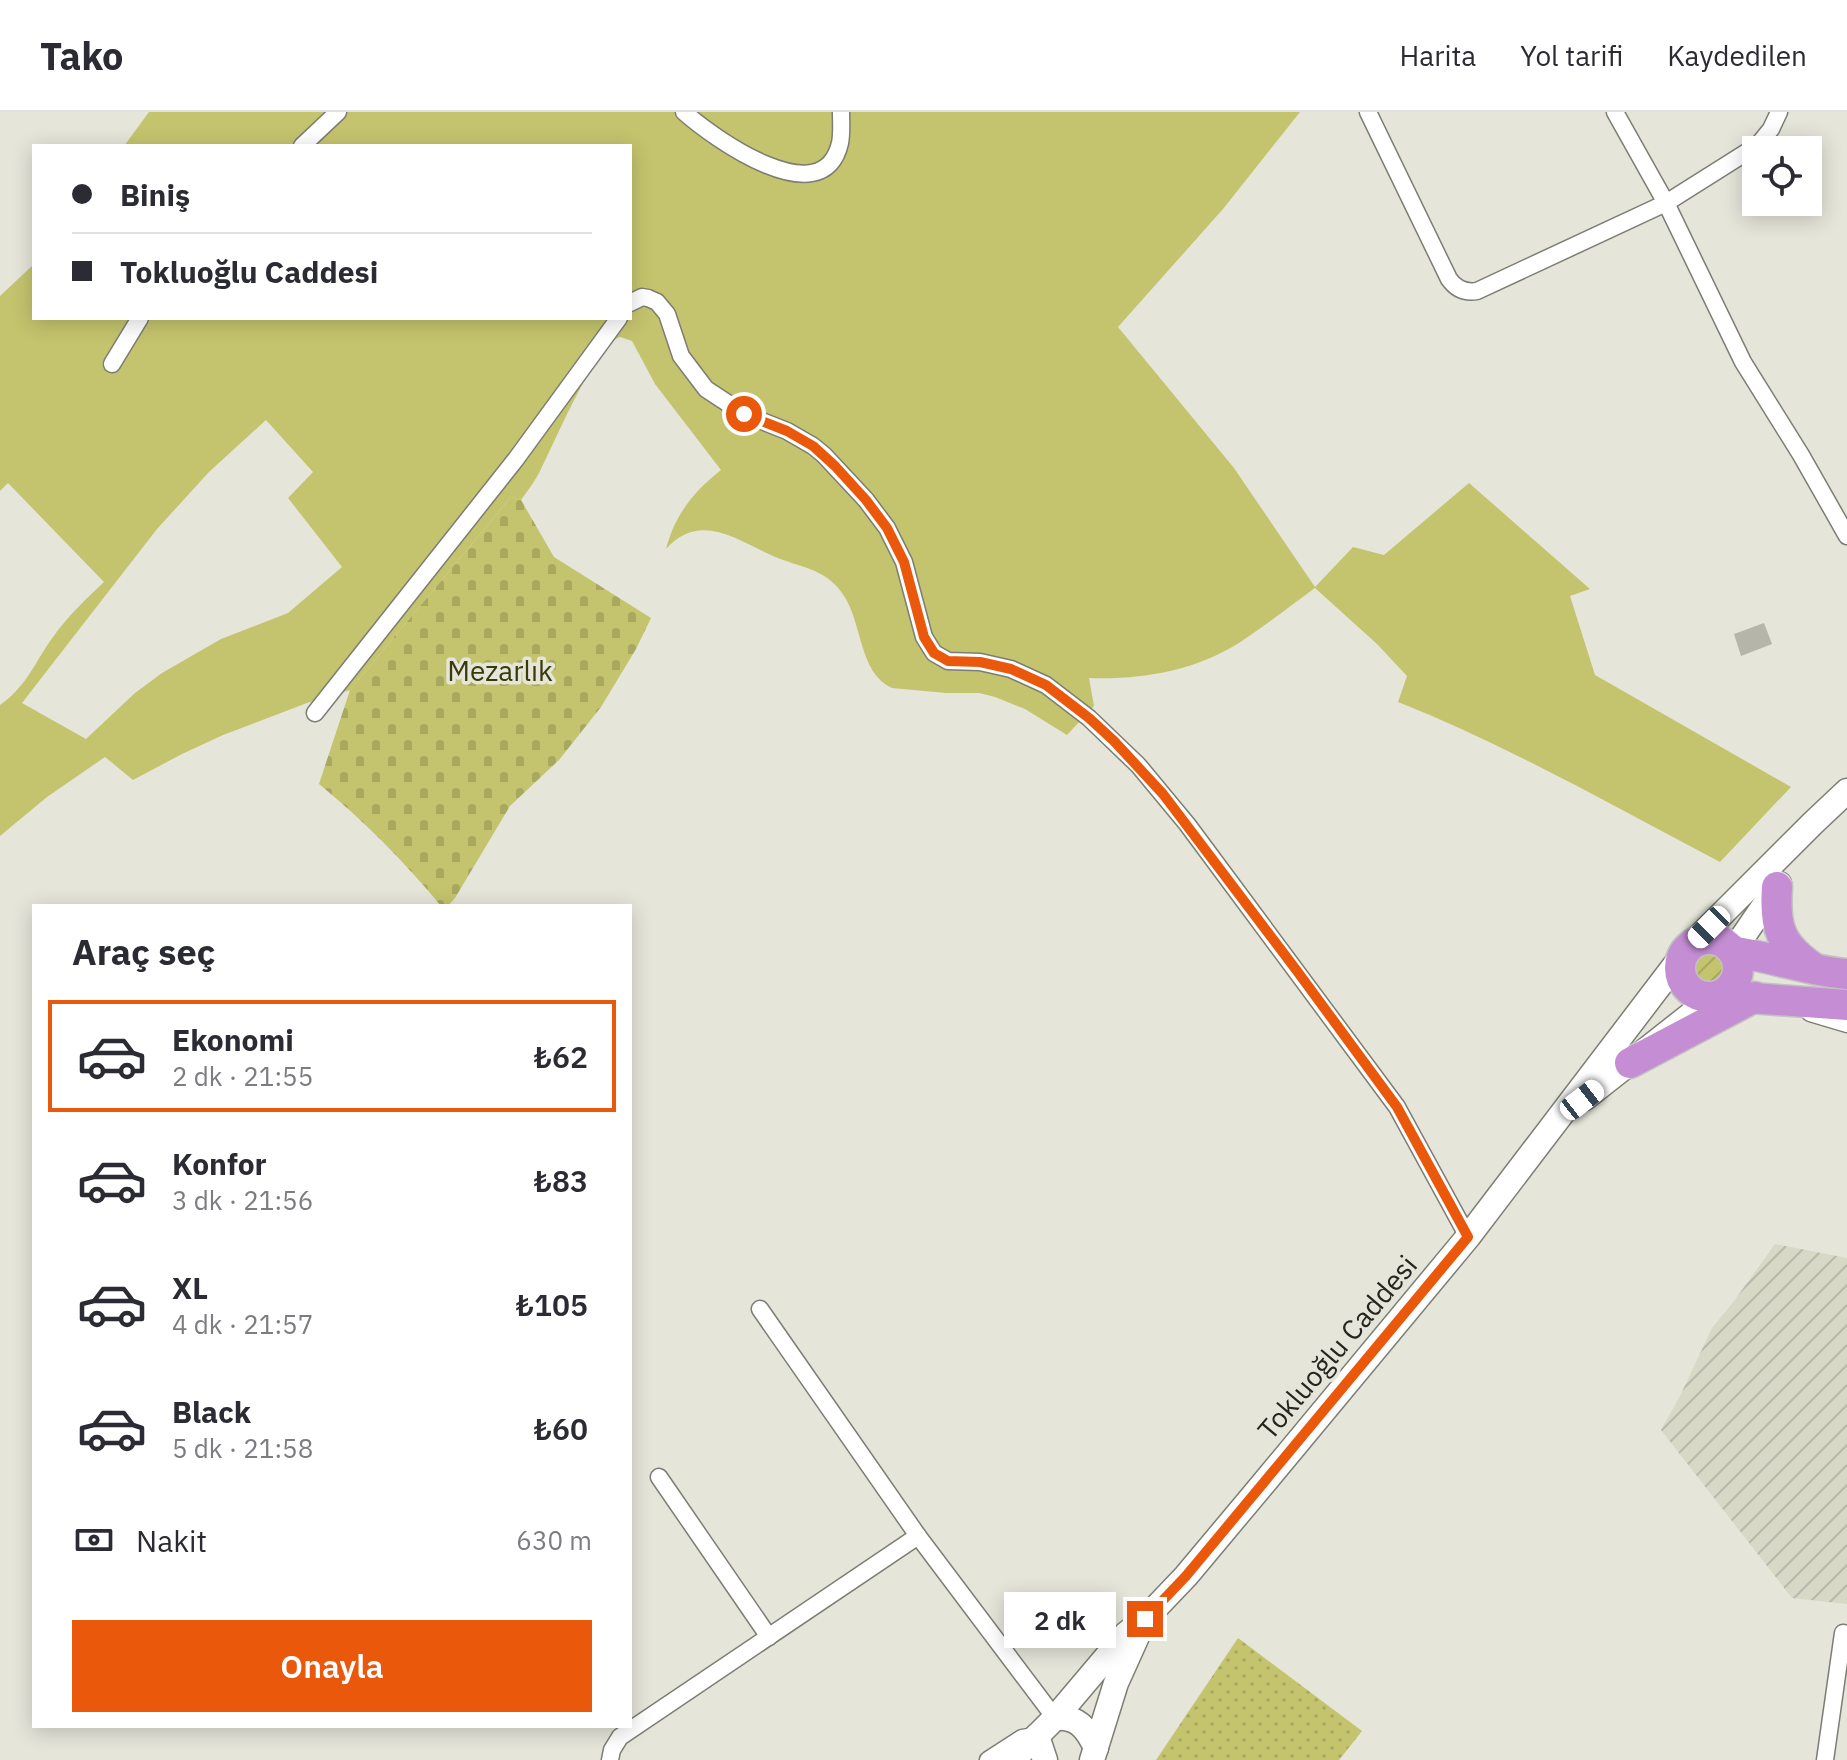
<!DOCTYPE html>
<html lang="tr">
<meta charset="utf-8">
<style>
:root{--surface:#fff;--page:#f7f7f7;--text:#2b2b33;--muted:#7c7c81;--line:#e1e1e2;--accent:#ea580c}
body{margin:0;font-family:"IBM Plex Sans",sans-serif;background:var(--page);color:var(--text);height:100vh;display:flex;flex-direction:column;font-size:30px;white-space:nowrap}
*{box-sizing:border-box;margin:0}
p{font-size:26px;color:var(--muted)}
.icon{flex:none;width:44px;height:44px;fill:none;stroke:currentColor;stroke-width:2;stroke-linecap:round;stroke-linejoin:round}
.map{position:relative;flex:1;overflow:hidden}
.panel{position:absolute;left:32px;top:792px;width:600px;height:824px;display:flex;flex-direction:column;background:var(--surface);border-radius:0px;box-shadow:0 4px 20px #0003}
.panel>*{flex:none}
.hud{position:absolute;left:32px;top:32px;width:600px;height:176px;border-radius:0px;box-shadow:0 4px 20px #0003;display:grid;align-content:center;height:176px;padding:0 40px;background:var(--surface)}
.fabs{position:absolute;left:1742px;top:24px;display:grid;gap:16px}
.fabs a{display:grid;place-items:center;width:80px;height:80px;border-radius:0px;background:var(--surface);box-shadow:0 4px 20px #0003;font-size:40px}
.end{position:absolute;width:36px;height:36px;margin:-18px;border:10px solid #ea580c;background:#fff;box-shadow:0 0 0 4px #fff}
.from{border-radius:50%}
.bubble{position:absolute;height:56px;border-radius:0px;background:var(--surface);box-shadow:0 4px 20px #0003;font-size:26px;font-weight:600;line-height:56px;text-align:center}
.car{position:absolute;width:24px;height:48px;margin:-24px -12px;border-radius:10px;box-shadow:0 0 6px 2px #0007;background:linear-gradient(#fff 24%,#345 0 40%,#fff 0 76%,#345 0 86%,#fff 0)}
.hud b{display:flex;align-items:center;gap:28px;height:76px;font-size:30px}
.hud b+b{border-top:2px solid var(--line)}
.hud i{width:20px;height:20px;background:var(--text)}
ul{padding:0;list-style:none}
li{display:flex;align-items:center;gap:24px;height:112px;margin:0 16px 12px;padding:0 24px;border:4px solid transparent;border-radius:0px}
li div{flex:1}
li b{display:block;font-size:30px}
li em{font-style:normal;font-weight:600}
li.on{border-color:var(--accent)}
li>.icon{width:72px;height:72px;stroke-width:1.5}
h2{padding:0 40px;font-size:36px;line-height:96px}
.pay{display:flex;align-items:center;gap:20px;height:88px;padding:0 40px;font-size:30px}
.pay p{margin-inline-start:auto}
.action{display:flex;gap:16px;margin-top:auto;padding:16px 40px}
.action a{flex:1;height:92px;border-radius:0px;background:var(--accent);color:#fff;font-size:32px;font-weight:600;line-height:92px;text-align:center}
header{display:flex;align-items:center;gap:48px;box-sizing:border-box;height:112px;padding:0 40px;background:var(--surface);border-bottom:2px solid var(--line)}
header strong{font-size:38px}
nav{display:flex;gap:44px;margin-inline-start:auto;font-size:28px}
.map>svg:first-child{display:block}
.industrial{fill:url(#industrial-furrows)}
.grass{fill:#c4c46e;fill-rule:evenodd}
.cemetery{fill:url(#cemetery-stones)}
.park{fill:url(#park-dots)}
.garden{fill:url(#garden-furrows)}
.building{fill:#b5b5aa}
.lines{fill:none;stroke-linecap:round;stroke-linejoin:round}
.street-casing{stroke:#7c7d73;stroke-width:19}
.secondary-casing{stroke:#7c7d73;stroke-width:27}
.highway-casing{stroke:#c2c2c1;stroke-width:33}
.street{stroke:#fff;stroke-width:16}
.secondary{stroke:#fff;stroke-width:24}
.highway{stroke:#c48dd4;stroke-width:30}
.route{stroke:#ea580c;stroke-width:10}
.labels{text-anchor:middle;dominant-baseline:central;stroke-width:7;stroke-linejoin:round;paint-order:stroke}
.park-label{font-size:28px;fill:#39390c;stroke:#e5e5da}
.street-label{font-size:28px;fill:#252520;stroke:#e5e5da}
</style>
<header>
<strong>Tako</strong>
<nav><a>Harita</a><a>Yol tarifi</a><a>Kaydedilen</a></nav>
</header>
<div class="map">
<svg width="1847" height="1648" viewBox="0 0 1847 1648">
<defs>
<pattern id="industrial-furrows" width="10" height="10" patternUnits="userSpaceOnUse" patternTransform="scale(2)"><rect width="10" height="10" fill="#d8d8c7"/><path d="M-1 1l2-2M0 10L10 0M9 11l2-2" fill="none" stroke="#b9b9ab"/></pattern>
<pattern id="cemetery-stones" width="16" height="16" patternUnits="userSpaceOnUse" patternTransform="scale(2)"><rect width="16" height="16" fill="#c4c46e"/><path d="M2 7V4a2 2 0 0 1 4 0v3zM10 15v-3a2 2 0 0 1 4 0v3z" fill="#a8a85f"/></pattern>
<pattern id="park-dots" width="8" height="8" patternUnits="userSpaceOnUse" patternTransform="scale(2)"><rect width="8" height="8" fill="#c4c46e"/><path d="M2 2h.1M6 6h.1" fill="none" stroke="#a8a85f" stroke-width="1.8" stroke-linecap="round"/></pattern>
<pattern id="garden-furrows" width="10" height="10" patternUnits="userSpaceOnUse" patternTransform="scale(2)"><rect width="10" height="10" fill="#c4c46e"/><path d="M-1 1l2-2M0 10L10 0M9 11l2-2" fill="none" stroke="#a8a85f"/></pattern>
</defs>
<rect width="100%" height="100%" fill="#e5e5da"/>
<path class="industrial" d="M1775,1132L1847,1146V1492L1792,1486L1661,1318L1680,1284L1712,1216L1734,1189Z"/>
<path class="grass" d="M149,0H1300L1223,97L1118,215L1234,356L1315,475L1353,435L1384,443L1469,371L1590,477L1570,484L1595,563L1791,675L1720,750C1615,695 1509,634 1398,590L1407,564L1377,532L1315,476C1290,494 1265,514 1239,531C1194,559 1141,568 1089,566L1094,594L1067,623L1025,597L995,585L979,581H946L892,576C858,561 863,509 842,481C825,456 798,455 773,444C737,428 700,399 666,437C675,403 693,380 721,358L655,272L632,229L620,225C595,233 555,330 541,357C536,368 528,378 521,388L511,385L350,578L307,591L223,623L182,642L133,668L105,645L47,685L0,724V593C28,573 34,551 53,525C68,504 86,487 104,470L8,371L0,379V184L34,152V206H630V34H124ZM266,308L313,360L288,386L342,455L288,501L221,527L162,561L135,581L86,627L22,591L157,417L209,360Z"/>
<path class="cemetery" d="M511,385L521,388L554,445L651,506L636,537L601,595L559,648L510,694L455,786L448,794H441C404,749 364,709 319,672L350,578Z"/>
<path class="park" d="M1238,1526L1362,1619L1339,1648H1156Z"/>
<path class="garden" d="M1704,834C1713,834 1721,835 1726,844C1747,877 1690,897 1686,855Z"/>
<path class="building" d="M1764,511L1772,532L1741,544L1734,522Z"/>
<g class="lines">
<defs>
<g id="street">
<path d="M684,0C712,25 823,105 840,31C842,22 841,10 841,0"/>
<path d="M1368,0L1449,167C1456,177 1465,181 1477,179L1666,91L1758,33L1771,17L1779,0"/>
<path d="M1615,0L1666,91L1743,250L1801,343L1847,424"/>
<path d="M302,34L338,0"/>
<path d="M630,191L642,185L648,186L657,190L667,202L681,244L706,277L744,302L787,319L813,334L824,343L866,388L887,416L904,450L924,525L934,541L948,549L980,550L1011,557L1046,573L1089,606L1138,653L1187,712L1397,995L1468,1125"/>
<path d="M112,252L140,206"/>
<path d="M315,601L516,347L619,206"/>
<path d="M1810,901L1847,912"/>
<path d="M760,1197L918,1424L1055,1606"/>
<path d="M659,1365L769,1525"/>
<path d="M610,1648L612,1638L620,1625L918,1424"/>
<path d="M988,1648L1022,1626L1028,1625"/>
<path d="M1825,1648L1843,1521L1847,1522"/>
</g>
<g id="secondary">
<path d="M1691,833L1813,711L1847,679"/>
<path d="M1733,839L1779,772"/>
<path d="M1585,986L1712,886"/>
<path d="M1055,1606C1077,1604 1087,1616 1096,1636"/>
<path d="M1037,1624L1045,1648"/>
<path d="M1013,1648L1055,1606L1126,1522L1145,1507L1186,1464L1263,1372L1468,1125L1685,840"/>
<path d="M1092,1648L1116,1571L1139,1520"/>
</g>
<g id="highway">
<path d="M1777,775C1774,816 1780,833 1815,857"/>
<circle cx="1709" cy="856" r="29"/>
<path d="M1734,840C1773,845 1808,859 1847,862"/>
<path d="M1737,885L1847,893"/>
<path d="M1630,951L1755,885"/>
</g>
</defs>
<use href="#street" class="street-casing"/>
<use href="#secondary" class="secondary-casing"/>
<use href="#highway" class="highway-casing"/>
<use href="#street" class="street"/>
<use href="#secondary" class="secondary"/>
<use href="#highway" class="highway"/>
</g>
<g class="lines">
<path class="route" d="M744,302L787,319L813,334L835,354L866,388L887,416L904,450L924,525L934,541L948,549L980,550L1011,557L1046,573L1089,606L1114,629L1163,682L1297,859L1397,995L1468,1125L1186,1464L1145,1507"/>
</g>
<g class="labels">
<g class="park-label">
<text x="500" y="558">Mezarlık</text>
</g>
<g class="street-label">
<text transform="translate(1337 1235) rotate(-50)">Tokluoğlu Caddesi</text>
</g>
</g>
</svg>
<div class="fabs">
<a><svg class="icon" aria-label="locate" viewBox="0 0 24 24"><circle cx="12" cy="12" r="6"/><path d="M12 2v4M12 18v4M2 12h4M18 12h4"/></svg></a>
</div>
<i class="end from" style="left:744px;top:302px"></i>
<i class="end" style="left:1145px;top:1507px"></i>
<div class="bubble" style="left:1004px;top:1480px;width:112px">2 dk</div>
<i class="car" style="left:1709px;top:815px;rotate:225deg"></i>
<i class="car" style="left:1582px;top:988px;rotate:52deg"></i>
<div class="hud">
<b><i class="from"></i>Biniş</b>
<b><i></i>Tokluoğlu Caddesi</b>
</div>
<section class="panel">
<h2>Araç seç</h2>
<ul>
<li class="on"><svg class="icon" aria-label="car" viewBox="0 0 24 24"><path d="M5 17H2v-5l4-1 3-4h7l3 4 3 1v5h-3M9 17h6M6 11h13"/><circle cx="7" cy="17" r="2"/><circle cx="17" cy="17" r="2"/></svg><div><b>Ekonomi</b><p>2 dk · 21:55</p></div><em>₺62</em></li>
<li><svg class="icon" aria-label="car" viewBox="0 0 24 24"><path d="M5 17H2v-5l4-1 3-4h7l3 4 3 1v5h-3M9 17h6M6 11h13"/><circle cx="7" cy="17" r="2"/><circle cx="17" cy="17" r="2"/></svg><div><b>Konfor</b><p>3 dk · 21:56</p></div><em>₺83</em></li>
<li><svg class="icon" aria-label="car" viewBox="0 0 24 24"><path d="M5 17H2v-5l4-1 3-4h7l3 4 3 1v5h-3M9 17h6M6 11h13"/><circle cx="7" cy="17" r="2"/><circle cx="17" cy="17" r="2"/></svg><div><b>XL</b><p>4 dk · 21:57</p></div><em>₺105</em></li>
<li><svg class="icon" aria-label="car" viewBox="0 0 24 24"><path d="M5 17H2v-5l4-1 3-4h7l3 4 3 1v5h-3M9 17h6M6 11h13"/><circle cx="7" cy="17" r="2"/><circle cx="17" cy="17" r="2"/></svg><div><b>Black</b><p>5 dk · 21:58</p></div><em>₺60</em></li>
</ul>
<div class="pay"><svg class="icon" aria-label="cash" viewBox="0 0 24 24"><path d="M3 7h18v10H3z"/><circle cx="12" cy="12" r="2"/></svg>Nakit<p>630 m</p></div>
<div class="action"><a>Onayla</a></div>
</section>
</div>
